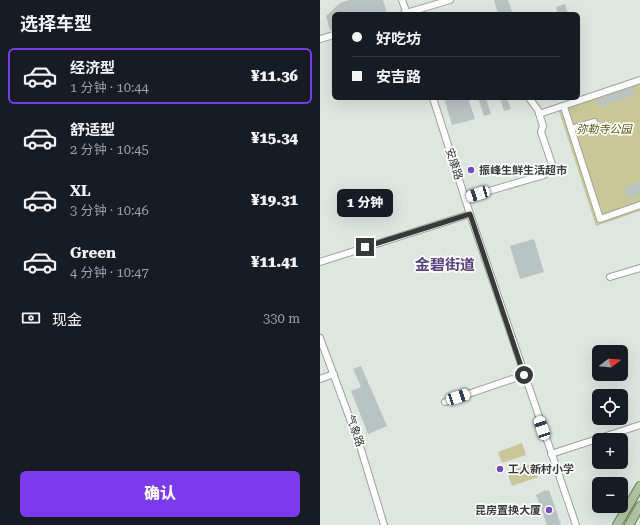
<!DOCTYPE html>
<html lang="zh">
<meta charset="utf-8">
<style>
:root{--surface:#171b24;--page:#242831;--text:#f1f3f6;--muted:#9ea1a6;--line:#363941;--accent:#7c3aed}
body{margin:0;font-family:"Roboto Serif","Noto Sans SC",serif;background:var(--page);color:var(--text);height:100vh;display:flex;flex-direction:column;font-size:15px;white-space:nowrap}
*{box-sizing:border-box;margin:0}
p{font-size:13px;color:var(--muted)}
.icon{flex:none;width:22px;height:22px;fill:none;stroke:currentColor;stroke-width:2;stroke-linecap:round;stroke-linejoin:round}
.map{position:relative;flex:1;overflow:hidden}
.details{display:flex;flex-direction:column;background:var(--surface);width:320px}
.details>*{flex:none}
.banner{position:absolute;left:12px;top:12px;width:248px;height:88px;border-radius:6px;box-shadow:0 4px 16px #0002;display:grid;align-content:center;height:88px;padding:0 20px;background:var(--surface)}
.needle{width:26px;rotate:74deg}
.controls{position:absolute;left:272px;top:345px;display:grid;gap:8px}
.controls a{display:grid;place-items:center;width:36px;height:36px;border-radius:6px;background:var(--surface);box-shadow:0 4px 16px #0002;font-size:20px}
.end{position:absolute;width:18px;height:18px;margin:-9px;border:5px solid #373a38;background:#fff;box-shadow:0 0 0 2px #fff}
.from{border-radius:50%}
.bubble{position:absolute;height:28px;border-radius:6px;background:var(--surface);box-shadow:0 4px 16px #0002;font-size:13px;font-weight:800;line-height:28px;text-align:center}
.car{position:absolute;width:12px;height:24px;margin:-12px -6px;border-radius:5px;box-shadow:0 0 3px 1px #0007;background:linear-gradient(#fff 24%,#345 0 40%,#fff 0 76%,#345 0 86%,#fff 0)}
.banner b{display:flex;align-items:center;gap:14px;height:38px;font-size:15px}
.banner b+b{border-top:1px solid var(--line)}
.banner i{width:10px;height:10px;background:var(--text)}
ul{padding:0;list-style:none}
li{display:flex;align-items:center;gap:12px;height:56px;margin:0 8px 6px;padding:0 12px;border:2px solid transparent;border-radius:6px}
li div{flex:1}
li b{display:block;font-size:15px}
li em{font-style:normal;font-weight:800}
li.active{border-color:var(--accent)}
li>.icon{width:36px;height:36px;stroke-width:1.5}
h2{padding:0 20px;font-size:18px;line-height:48px}
.pay{display:flex;align-items:center;gap:10px;height:44px;padding:0 20px;font-size:15px}
.pay p{margin-inline-start:auto}
.action{display:flex;gap:8px;margin-top:auto;padding:8px 20px}
.action a{flex:1;height:46px;border-radius:6px;background:var(--accent);color:#fff;font-size:16px;font-weight:800;line-height:46px;text-align:center}
main{display:flex;flex:1;min-height:0}
.map>svg:first-child{display:block}
.green{fill:#c9c698}
.building{fill:#b9c3c2}
.lines{fill:none;stroke-linecap:round;stroke-linejoin:round}
.minor-casing{stroke:#9ba39e;stroke-width:8}
.major-casing{stroke:#667c54;stroke-width:10}
.minor{stroke:#fff;stroke-width:6}
.major{stroke:#b2c5a1;stroke-width:8}
.route{stroke:#373a38;stroke-width:5}
.poi-dot{fill:#7749c1;stroke:#fff;stroke-width:1.5}
.labels{text-anchor:middle;dominant-baseline:central;stroke-width:3.5;stroke-linejoin:round;paint-order:stroke}
.park-label{font-size:11px;font-style:italic;fill:#5d5612;stroke:#fff}
.street-label{font-size:11px;fill:#373a38;stroke:#fff}
.poi-label{font-size:11px;font-weight:bold;fill:#373a38;stroke:#fff;text-anchor:start}
.district-label{font-size:15px;font-weight:bold;fill:#584381;stroke:#fff}
</style>
<main>
<section class="details">
<h2>选择车型</h2>
<ul>
<li class="active"><svg class="icon" aria-label="car" viewBox="0 0 24 24"><path d="M5 17H2v-5l4-1 3-4h7l3 4 3 1v5h-3M9 17h6M6 11h13"/><circle cx="7" cy="17" r="2"/><circle cx="17" cy="17" r="2"/></svg><div><b>经济型</b><p>1 分钟 · 10:44</p></div><em>¥11.36</em></li>
<li><svg class="icon" aria-label="car" viewBox="0 0 24 24"><path d="M5 17H2v-5l4-1 3-4h7l3 4 3 1v5h-3M9 17h6M6 11h13"/><circle cx="7" cy="17" r="2"/><circle cx="17" cy="17" r="2"/></svg><div><b>舒适型</b><p>2 分钟 · 10:45</p></div><em>¥15.34</em></li>
<li><svg class="icon" aria-label="car" viewBox="0 0 24 24"><path d="M5 17H2v-5l4-1 3-4h7l3 4 3 1v5h-3M9 17h6M6 11h13"/><circle cx="7" cy="17" r="2"/><circle cx="17" cy="17" r="2"/></svg><div><b>XL</b><p>3 分钟 · 10:46</p></div><em>¥19.31</em></li>
<li><svg class="icon" aria-label="car" viewBox="0 0 24 24"><path d="M5 17H2v-5l4-1 3-4h7l3 4 3 1v5h-3M9 17h6M6 11h13"/><circle cx="7" cy="17" r="2"/><circle cx="17" cy="17" r="2"/></svg><div><b>Green</b><p>4 分钟 · 10:47</p></div><em>¥11.41</em></li>
</ul>
<div class="pay"><svg class="icon" aria-label="cash" viewBox="0 0 24 24"><path d="M3 7h18v10H3z"/><circle cx="12" cy="12" r="2"/></svg>现金<p>330 m</p></div>
<div class="action"><a>确认</a></div>
</section>
<div class="map">
<svg width="320" height="525" viewBox="0 0 320 525">
<rect width="100%" height="100%" fill="#dde6e0"/>
<g class="green">
<path d="M320,79V211L276,226L237,105Z"/>
<path d="M202,443L206,455L182,463L178,452Z"/>
<path d="M214,463L218,477L192,486L187,472Z"/>
</g>
<g class="building">
<path d="M29,0H63L67,13L14,14V29L10,30L6,16L20,3Z"/>
<path d="M174,0H188L192,12L178,14Z"/>
<path d="M245,4L248,14H238L236,7Z"/>
<path d="M311,88L314,95L278,107L276,100Z"/>
<path d="M124,98H148L155,119L132,125Z"/>
<path d="M158,98H166L171,114L164,116Z"/>
<path d="M180,98H187L191,109L184,111Z"/>
<path d="M320,182V194L308,198L305,187Z"/>
<path d="M214,239L224,272L200,279L190,246Z"/>
<path d="M41,366L67,426L48,434L31,391L41,387L33,369Z"/>
<path d="M225,490L226,491L229,490L241,525H227L216,495Z"/>
</g>
<g class="lines">
<defs>
<g id="minor">
<path d="M82,0L87,14"/>
<path d="M83,14L130,0"/>
<path d="M0,39L14,35"/>
<path d="M113,98L150,214L256,525"/>
<path d="M209,98L218,110L223,126L221,132L234,170"/>
<path d="M244,107L280,219L320,205"/>
<path d="M219,114L320,80"/>
<path d="M251,129L274,122"/>
<path d="M145,198L224,175"/>
<path d="M0,262L150,214"/>
<path d="M290,277L320,268"/>
<path d="M0,338L40,446L64,525"/>
<path d="M0,379L14,374"/>
<path d="M125,402L204,375"/>
<path d="M231,454L320,425"/>
</g>
<g id="major">
<path d="M297,525L320,486"/>
<path d="M309,525L320,506"/>
</g>
</defs>
<use href="#minor" class="minor-casing"/>
<use href="#major" class="major-casing"/>
<use href="#minor" class="minor"/>
<use href="#major" class="major"/>
</g>
<g class="lines">
<path class="route" d="M45,247L150,214L204,375"/>
</g>
<g class="poi-dot">
<circle cx="151" cy="170" r="4"/>
<circle cx="180" cy="469" r="4"/>
<circle cx="229" cy="510" r="4"/>
</g>
<g class="labels">
<g class="park-label">
<text x="284" y="129">弥勒寺公园</text>
</g>
<g class="street-label">
<text transform="translate(134 164) rotate(72)">安康路</text>
<text transform="translate(35 431) rotate(71)">气象路</text>
</g>
<g class="poi-label">
<text x="159" y="170">振峰生鲜生活超市</text>
<text x="188" y="469">工人新村小学</text>
<text x="221" y="510" text-anchor="end">昆房置换大厦</text>
</g>
<g class="district-label">
<text x="125" y="265">金碧街道</text>
</g>
</g>
</svg>
<div class="controls">
<a><svg class="needle" viewBox="-14 -14 28 28"><path d="M0-13l5 13h-10z" fill="#e53935"/><path d="M0 13l5-13h-10z" fill="#9ea1a6"/></svg></a>
<a><svg class="icon" aria-label="locate" viewBox="0 0 24 24"><circle cx="12" cy="12" r="6"/><path d="M12 2v4M12 18v4M2 12h4M18 12h4"/></svg></a>
<a>+</a>
<a>−</a>
</div>
<i class="end from" style="left:204px;top:375px"></i>
<i class="end" style="left:45px;top:247px"></i>
<div class="bubble" style="left:17px;top:189px;width:56px">1 分钟</div>
<i class="car" style="left:158px;top:194px;rotate:253deg"></i>
<i class="car" style="left:138px;top:397px;rotate:72deg"></i>
<i class="car" style="left:222px;top:428px;rotate:341deg"></i>
<div class="banner">
<b><i class="from"></i>好吃坊</b>
<b><i></i>安吉路</b>
</div>
</div>
</main>
